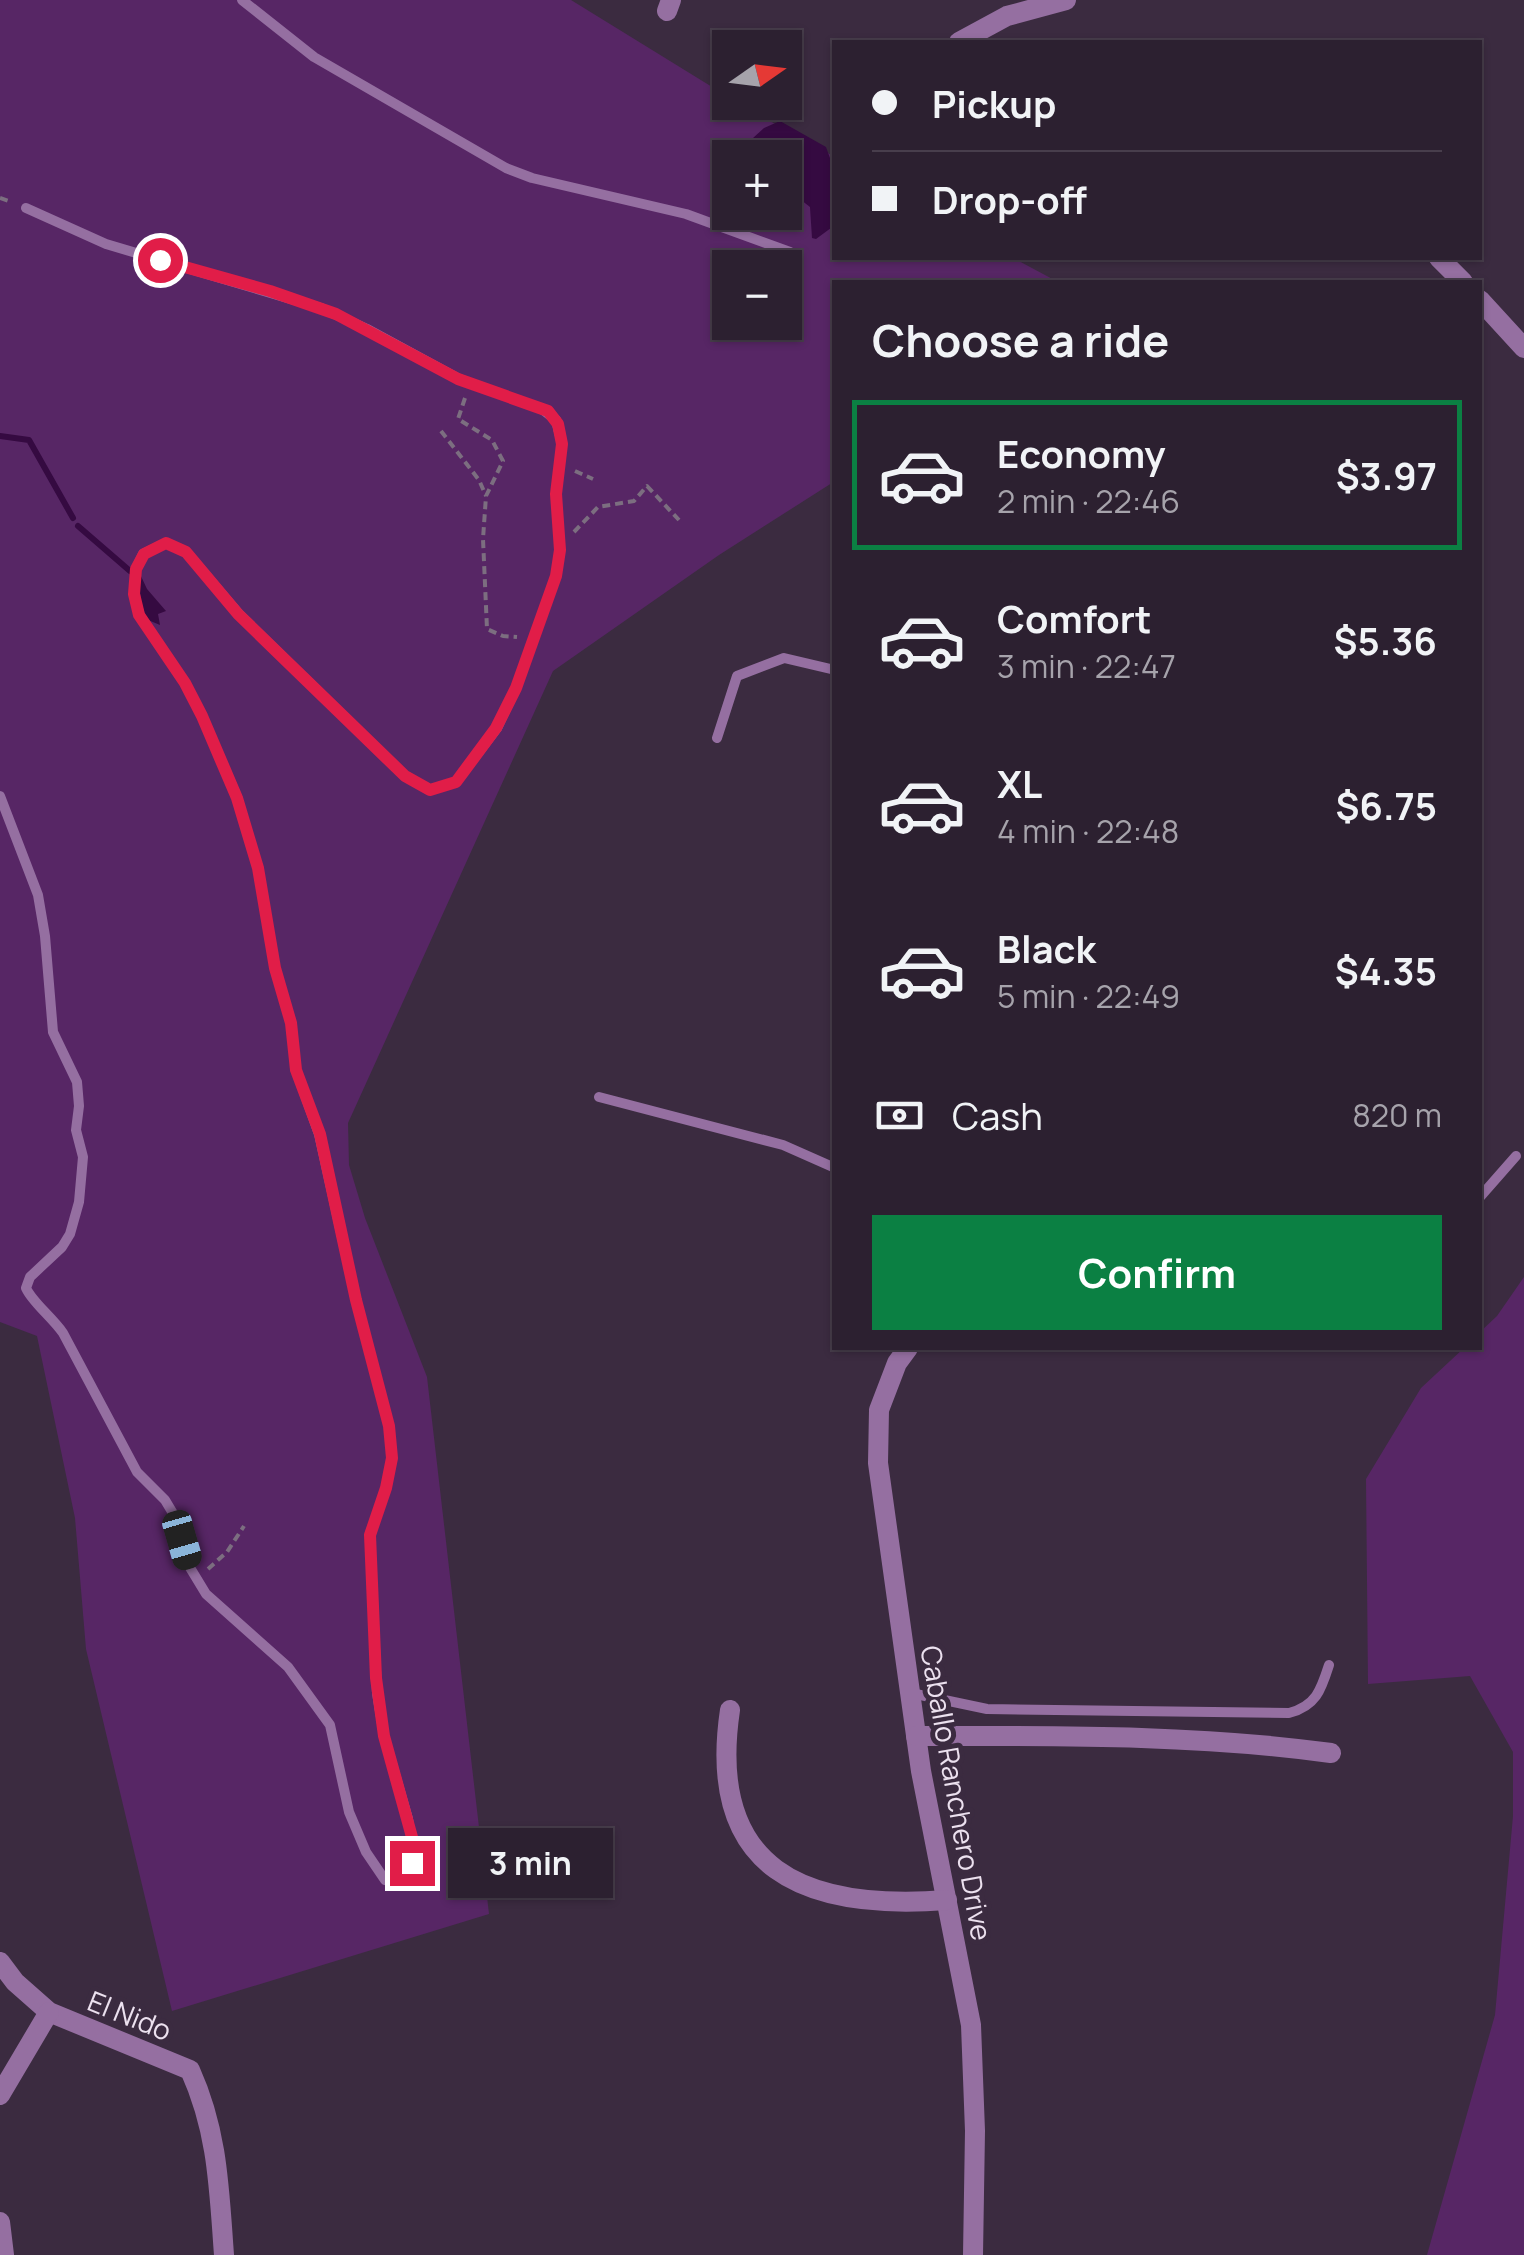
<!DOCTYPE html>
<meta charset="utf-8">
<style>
:root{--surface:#2c2030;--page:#382d3c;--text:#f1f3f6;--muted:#a6a3ab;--line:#483e4c;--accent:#0b8043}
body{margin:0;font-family:Manrope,sans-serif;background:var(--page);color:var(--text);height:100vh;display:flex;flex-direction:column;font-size:38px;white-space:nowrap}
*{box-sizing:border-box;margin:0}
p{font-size:32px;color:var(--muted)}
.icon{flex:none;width:55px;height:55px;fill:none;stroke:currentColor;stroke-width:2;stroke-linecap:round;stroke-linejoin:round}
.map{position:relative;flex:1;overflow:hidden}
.side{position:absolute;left:832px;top:280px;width:650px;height:1070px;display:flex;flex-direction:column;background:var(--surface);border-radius:0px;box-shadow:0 2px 8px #0004,0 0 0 2px var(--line)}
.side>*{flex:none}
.guide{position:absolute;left:832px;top:40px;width:650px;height:220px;border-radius:0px;box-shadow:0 2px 8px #0004,0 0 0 2px var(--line);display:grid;align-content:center;height:220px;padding:0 40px;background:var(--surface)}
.needle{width:65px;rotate:76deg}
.fabs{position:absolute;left:712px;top:30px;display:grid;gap:20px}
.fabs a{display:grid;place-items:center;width:90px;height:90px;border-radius:0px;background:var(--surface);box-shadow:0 2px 8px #0004,0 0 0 2px var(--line);font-size:50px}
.end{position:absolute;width:45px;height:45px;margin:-22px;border:12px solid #e11d48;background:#fff;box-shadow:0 0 0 5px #fff}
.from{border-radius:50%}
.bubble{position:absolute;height:70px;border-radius:0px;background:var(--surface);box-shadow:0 2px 8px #0004,0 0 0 2px var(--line);font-size:32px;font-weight:700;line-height:70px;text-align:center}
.car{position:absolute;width:30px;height:60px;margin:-30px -15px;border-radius:12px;box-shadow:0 0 8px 2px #0007;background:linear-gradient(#222 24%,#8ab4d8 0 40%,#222 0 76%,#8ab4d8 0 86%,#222 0)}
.guide b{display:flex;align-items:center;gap:35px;height:95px;font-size:38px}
.guide b+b{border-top:2px solid var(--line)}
.guide i{width:25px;height:25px;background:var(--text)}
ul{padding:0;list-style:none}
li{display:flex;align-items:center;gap:30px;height:150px;margin:0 20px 15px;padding:0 20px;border:5px solid transparent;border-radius:0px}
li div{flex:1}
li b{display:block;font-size:38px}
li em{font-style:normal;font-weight:700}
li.active{border-color:var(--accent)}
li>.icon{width:90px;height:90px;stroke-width:1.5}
h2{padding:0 40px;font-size:45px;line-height:120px}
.pay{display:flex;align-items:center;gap:25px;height:110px;padding:0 40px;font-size:38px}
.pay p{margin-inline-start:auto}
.action{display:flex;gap:20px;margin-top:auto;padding:20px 40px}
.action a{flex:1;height:115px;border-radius:0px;background:var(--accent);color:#fff;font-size:40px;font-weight:700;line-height:115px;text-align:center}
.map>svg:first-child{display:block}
.green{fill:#572665;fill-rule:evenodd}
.water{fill:#350a41}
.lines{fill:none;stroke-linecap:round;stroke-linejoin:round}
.stream{stroke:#350a41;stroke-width:6}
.path{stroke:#7c6e80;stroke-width:4;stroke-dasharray:8 5;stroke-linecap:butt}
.service{stroke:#956fa1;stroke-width:10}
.minor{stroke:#956fa1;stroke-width:20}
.route{stroke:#e11d48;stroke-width:12}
.labels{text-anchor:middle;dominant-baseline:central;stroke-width:10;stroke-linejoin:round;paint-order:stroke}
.street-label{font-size:28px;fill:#ece1ef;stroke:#3b2b40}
</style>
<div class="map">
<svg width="1524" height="2255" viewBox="0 0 1524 2255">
<rect width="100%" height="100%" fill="#3b2b40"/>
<g class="green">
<path d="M0,0H571L730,98V102L737,103L835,157V258H1013L1058,282H835V481L719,555L553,671L348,1123L349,1165L365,1218L427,1377L489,1914L172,2011L86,1649L75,1518L37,1336L0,1322ZM730,158H785V212H730ZM730,268H785V322H730Z"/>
<path d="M1524,1277V2255H1427L1495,2015L1513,1816V1752L1470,1676L1368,1684L1366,1479L1421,1388L1464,1348H1480V1332L1497,1316Z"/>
</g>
<g class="water">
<path d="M780,121L826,147L835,172V225L816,239L812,238L810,207L796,196L785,198V158H731L764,128Z"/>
<path d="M730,158V201L712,189L710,178L719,161Z"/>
<path d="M140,574L147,589L166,611L158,614L160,625L148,620C140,604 139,592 140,574Z"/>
</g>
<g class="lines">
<g class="stream">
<path d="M0,436L29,440L73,518"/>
<path d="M78,526L130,571"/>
</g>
<g class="path">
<path d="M0,198L12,202"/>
<path d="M465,398L458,419L492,440L503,461L486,496L483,539L487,629L503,636L517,637"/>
<path d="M441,431L479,480L486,496"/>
<path d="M575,471L593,479"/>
<path d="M574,532L598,507L634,501L647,486L679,520"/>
<path d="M208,1569L227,1552L244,1526"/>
<path d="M422,1880L436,1883"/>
</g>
<g class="service">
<path d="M242,0L314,57L506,168L532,178L686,214L790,252"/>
<path d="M717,738L737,676L784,658L835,670"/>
<path d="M0,796L38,895L45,936L53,1032L77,1082L79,1106L76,1130L83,1157L79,1202L70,1234L62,1247L30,1277L26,1288C32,1302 52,1317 63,1333L137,1472L165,1500L177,1520L189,1566L206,1594L288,1667L330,1725L349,1812L366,1852L385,1880L401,1883L409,1874L414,1853L408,1819L384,1736L377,1693L370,1535L386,1488L392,1458L389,1426L356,1300L319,1134L296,1070L291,1023L275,969L258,868L237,797L202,716L185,683L139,615L134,594L136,569L143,554L166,543L186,552L239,614L405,776L430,790L456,782L497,728L516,688L556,576L560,550L556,494L562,444L556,420L542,409L459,379L367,329L321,308L106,244L26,208"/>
<path d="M599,1097L783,1145L835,1168"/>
<path d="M1480,1197L1516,1156"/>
<path d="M911,1693L987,1709L1289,1713C1316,1706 1321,1690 1329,1665"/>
</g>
<g class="minor">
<path d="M667,11L671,0"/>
<path d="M959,42L1007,16L1066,0"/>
<path d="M1439,258L1463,282"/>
<path d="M1480,300L1524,348"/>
<path d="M908,1348L897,1363L879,1410L878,1463L921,1771L971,2025L975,2131L973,2255"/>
<path d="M730,1710C706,1871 805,1911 947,1900"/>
<path d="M916,1736C1054,1736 1193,1734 1331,1753"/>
<path d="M0,1962L15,1982L49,2012L190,2070C218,2132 219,2188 224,2255"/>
<path d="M0,2095L49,2012"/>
<path d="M0,2222L4,2255"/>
</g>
</g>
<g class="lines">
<path class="route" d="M160,260L270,291L336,314L458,379L548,411L558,424L562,444L556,494L560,550L556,576L516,688L496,728L456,782L430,790L405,776L238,614L186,552L166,543L144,554L136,569L134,594L139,615L185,683L202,716L237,798L258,868L275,968L291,1023L296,1070L320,1134L356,1300L389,1426L392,1458L386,1488L370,1535L376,1678L384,1736L412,1837V1863"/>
</g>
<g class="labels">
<g class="street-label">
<text transform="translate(957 1793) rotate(80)">Caballo Ranchero Drive</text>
<text transform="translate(130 2015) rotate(22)">El Nido</text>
</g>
</g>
</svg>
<div class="fabs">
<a><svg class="needle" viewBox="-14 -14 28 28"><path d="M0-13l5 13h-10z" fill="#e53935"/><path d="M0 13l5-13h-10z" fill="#a6a3ab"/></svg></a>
<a>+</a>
<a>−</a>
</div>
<i class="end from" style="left:160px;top:260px"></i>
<i class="end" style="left:412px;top:1863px"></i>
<div class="bubble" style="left:448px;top:1828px;width:165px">3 min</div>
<i class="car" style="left:182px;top:1540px;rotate:164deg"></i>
<div class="guide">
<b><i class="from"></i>Pickup</b>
<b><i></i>Drop-off</b>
</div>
<section class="side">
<h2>Choose a ride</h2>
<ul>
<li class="active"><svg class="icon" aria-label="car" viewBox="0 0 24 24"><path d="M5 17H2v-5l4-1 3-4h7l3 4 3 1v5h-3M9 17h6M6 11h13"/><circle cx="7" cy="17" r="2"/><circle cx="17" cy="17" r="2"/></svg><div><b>Economy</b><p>2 min · 22:46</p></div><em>$3.97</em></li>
<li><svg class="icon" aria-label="car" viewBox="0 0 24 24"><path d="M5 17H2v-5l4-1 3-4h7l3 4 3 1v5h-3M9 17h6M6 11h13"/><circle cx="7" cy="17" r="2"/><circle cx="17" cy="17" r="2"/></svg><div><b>Comfort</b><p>3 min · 22:47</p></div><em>$5.36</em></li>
<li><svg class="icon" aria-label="car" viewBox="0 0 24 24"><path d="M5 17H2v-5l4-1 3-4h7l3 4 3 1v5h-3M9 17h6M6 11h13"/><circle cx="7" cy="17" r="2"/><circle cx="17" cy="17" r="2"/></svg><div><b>XL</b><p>4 min · 22:48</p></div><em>$6.75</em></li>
<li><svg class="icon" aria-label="car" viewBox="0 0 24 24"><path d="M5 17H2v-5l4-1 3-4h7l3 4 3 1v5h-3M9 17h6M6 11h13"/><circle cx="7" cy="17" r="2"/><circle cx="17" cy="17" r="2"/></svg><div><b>Black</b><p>5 min · 22:49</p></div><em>$4.35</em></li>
</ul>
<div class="pay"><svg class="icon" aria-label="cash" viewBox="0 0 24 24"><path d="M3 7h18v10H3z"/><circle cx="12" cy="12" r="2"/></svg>Cash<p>820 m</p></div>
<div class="action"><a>Confirm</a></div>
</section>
</div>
